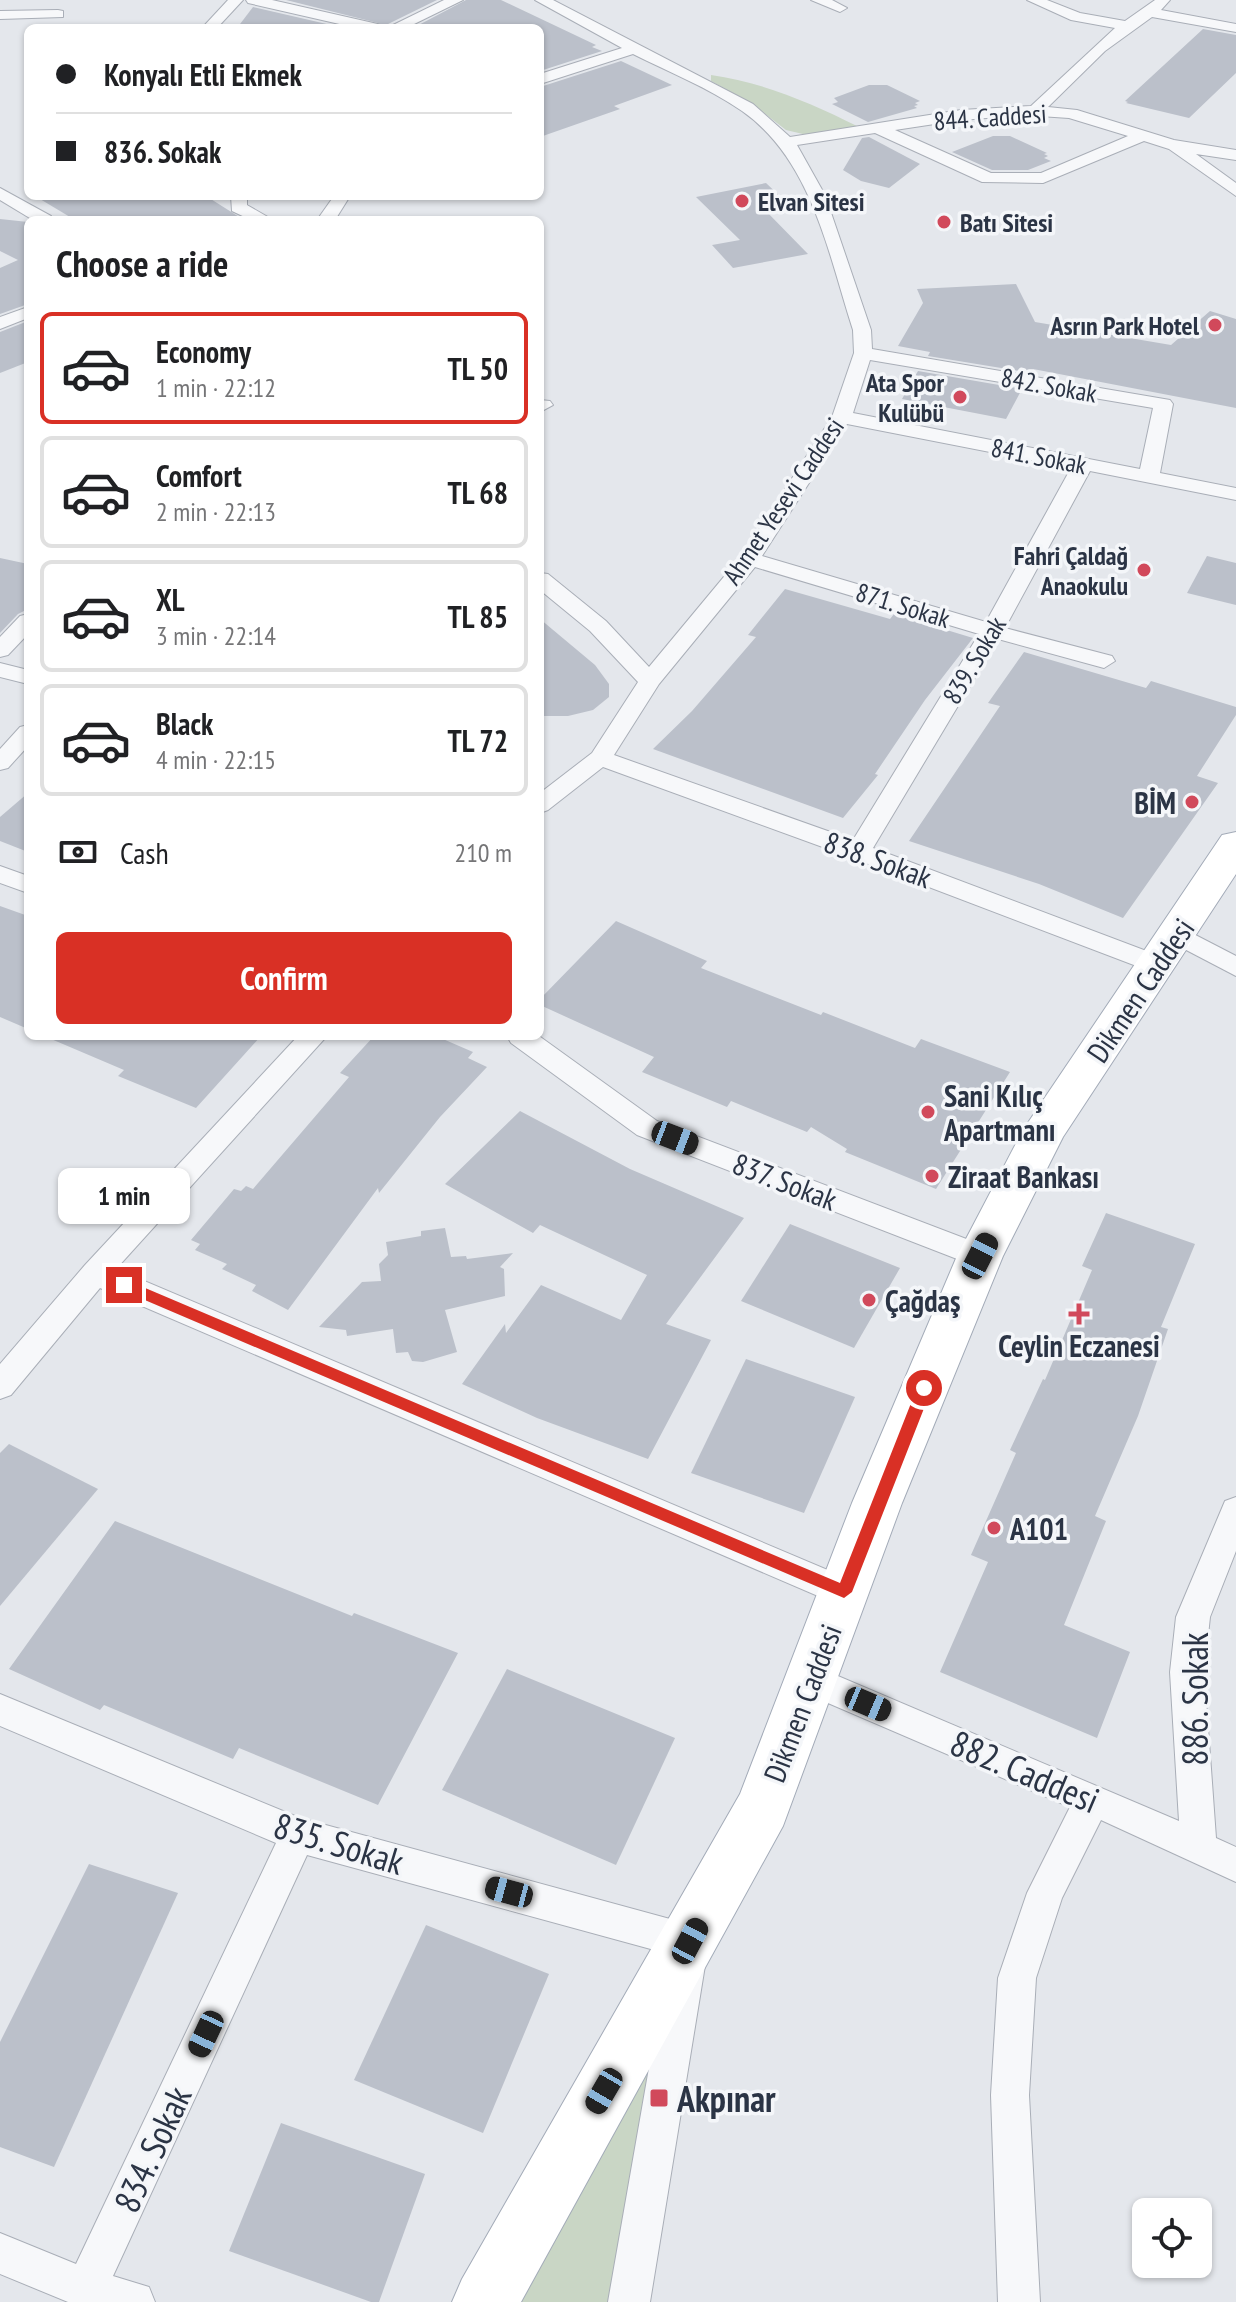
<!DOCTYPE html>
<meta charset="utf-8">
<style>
:root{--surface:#fff;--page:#f2f2f2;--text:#202124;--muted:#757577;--line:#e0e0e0;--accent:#d93025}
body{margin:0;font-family:"PT Sans Narrow",sans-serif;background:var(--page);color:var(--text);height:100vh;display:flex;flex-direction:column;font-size:30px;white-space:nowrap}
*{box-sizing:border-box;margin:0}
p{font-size:26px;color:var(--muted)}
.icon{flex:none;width:44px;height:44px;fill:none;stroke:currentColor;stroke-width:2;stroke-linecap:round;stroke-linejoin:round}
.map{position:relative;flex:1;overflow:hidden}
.drawer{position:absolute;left:24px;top:216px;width:520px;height:824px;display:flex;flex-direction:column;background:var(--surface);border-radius:12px;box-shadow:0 2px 6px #0004}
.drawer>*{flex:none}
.top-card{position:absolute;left:24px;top:24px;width:520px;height:176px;border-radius:12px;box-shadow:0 2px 6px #0004;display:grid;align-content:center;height:176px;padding:0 32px;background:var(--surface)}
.tools{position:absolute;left:1132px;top:2198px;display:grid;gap:16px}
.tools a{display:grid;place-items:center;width:80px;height:80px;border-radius:12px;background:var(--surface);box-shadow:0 2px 6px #0004;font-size:40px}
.end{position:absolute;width:36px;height:36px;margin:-18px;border:10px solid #d93025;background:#fff;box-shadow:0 0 0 4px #fff}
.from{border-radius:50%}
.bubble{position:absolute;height:56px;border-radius:12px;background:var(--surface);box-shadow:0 2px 6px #0004;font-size:26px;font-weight:600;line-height:56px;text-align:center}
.car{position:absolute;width:24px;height:48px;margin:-24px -12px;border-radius:10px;box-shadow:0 0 6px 2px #0007;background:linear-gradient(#222 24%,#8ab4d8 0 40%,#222 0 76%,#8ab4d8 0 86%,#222 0)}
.top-card b{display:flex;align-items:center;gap:28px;height:76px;font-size:30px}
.top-card b+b{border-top:2px solid var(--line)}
.top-card i{width:20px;height:20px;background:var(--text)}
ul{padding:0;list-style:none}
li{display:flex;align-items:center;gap:24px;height:112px;margin:0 16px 12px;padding:0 16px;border:4px solid var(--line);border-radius:12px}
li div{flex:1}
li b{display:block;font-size:30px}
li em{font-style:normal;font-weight:600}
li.on{border-color:var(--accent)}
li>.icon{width:72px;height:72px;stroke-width:1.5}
h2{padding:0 32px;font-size:36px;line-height:96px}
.pay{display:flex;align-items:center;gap:20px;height:88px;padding:0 32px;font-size:30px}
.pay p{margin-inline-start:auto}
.cta{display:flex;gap:16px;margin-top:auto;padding:16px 32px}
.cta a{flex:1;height:92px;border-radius:12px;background:var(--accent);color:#fff;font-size:32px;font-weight:600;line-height:92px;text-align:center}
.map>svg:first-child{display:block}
.green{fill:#c9d6c5}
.building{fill:#bbc0ca}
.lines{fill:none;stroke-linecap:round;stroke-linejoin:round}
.minor-casing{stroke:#a9aeb7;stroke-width:2}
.primary-casing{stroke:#a3abb8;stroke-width:2}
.minor{fill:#f7f8fa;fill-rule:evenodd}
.primary{fill:#fff;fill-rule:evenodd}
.route{fill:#d93025}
.poi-dot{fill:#d1495b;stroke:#f4f6f9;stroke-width:3}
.labels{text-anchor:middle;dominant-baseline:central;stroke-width:7;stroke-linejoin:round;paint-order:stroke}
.far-street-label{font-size:26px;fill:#2b3445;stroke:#f4f6f9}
.far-poi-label{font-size:26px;font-weight:bold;fill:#2b3445;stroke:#f4f6f9;text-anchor:end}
.poi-label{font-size:30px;font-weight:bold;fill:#2b3445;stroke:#f4f6f9;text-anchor:start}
.street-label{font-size:30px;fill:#2b3445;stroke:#f4f6f9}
.near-street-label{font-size:36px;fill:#2b3445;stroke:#f4f6f9}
.near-poi-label{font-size:36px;font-weight:bold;fill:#2b3445;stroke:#f4f6f9;text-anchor:start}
</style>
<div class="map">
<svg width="1236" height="2302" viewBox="0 0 1236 2302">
<rect width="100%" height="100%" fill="#e4e7ec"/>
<g class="green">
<path d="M711,75C762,82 811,103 857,126L807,135L786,130L751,103L711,81Z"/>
<path d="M690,1941L629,2302H485Z"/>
</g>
<g class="building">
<path d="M286,0H437L386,25Z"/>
<path d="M466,0H501L596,45L592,47L602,51L540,71V28H413Z"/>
<path d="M253,7L344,28H237Z"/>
<path d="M1203,29L1236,35V73L1189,118L1126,103L1128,102L1125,101Z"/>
<path d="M621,61L672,85L614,106L620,109L540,137V87Z"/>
<path d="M869,85H887L920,101L915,103L918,105L914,106L917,108L868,122L832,104L838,102L834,98Z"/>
<path d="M993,136H1010L1047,153L1044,154L1048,156L1044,158L1051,161L1028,170H992L952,152Z"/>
<path d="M869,137L920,164L889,188L861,181L843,170L862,138Z"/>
<path d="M766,183L788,204L764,209L808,254L733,268L712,245L740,240L696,197Z"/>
<path d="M35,196H206L244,220H75Z"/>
<path d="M0,219L28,222V304L0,314V268L18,260L0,251Z"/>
<path d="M1016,284L1035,322L1171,345L1210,311L1236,319V408L1033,369L1031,373L928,356L930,352L898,346L923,303L917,289Z"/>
<path d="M28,321V362L0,373V332Z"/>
<path d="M918,371L1022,389L1006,419L902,399Z"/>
<path d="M1207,556L1236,563V605L1187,593Z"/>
<path d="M0,558L28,564V609L18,614L0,633Z"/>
<path d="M785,589L890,619L894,614L973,638L925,700L875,774L878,775L843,818L653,749L692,711L756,637L748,635Z"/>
<path d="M540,619L595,665L609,684V697L593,710L568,716H540Z"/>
<path d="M1024,652L1146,688L1151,681L1236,707V715L1197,776L1218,783L1123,918L1039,884L909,841L1000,706L988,703Z"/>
<path d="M28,793V852L0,841V817Z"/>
<path d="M0,906L28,916V1029L0,1017Z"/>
<path d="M616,921L707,961L701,968L821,1015L823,1012L915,1048L921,1039L1010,1072L936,1189L845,1152L847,1149L811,1127L807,1132L731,1101L727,1107L642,1072L654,1057L540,1005V999Z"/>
<path d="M44,1036H261L196,1108L118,1076L124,1070Z"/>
<path d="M374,1036H436L473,1052L468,1058L487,1067L440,1117L379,1193L378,1188L288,1310L252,1291L256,1285L222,1269L227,1264L195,1250L200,1244L191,1240L234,1189L241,1191L246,1186L253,1189L349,1077L340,1073Z"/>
<path d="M520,1111L630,1169L744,1218L666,1324L711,1340L648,1459L537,1418L462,1384L505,1324L506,1333L541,1285L621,1320L647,1275L540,1225L533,1233L445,1184Z"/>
<path d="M1106,1213L1195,1244L1161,1327L1168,1329L1138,1416L1095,1516L1106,1521L1064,1625L1130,1652L1097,1738L940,1672L988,1562L971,1555L1016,1453L1010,1450L1043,1379L1045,1380L1092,1270L1082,1266Z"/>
<path d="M790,1224L900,1268L854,1348L741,1301Z"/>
<path d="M445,1228L451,1257L466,1256L467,1259L513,1253L500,1267L504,1269L505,1296L445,1310L457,1352L423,1362L412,1361L408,1352L396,1353L393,1329L347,1336L346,1330L319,1327L362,1282L381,1281L379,1264L388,1255L386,1242L421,1236V1231Z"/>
<path d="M746,1359L855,1397L804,1513L691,1473Z"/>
<path d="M9,1444L98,1489L0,1606V1453Z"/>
<path d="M115,1521L352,1616L354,1613L458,1653L378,1805L239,1748L233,1759L104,1705L100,1710L9,1669Z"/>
<path d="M507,1669L675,1738L616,1865L442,1790Z"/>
<path d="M89,1864L178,1893L54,2167L0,2147V2042Z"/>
<path d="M426,1925L549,1974L483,2133L354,2080Z"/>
<path d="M281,2123L425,2174L379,2302H371L229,2251Z"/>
</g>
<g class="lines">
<defs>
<g id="minor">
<path d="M228,0H243L217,28H202Z"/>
<path d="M246,0H272L382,25L384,28H357L248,3Z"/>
<path d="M444,0H463L406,28H387Z"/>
<path d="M535,0H553L753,104L790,137L961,110L1031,106L1115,28L1071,20L1027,0H1047L1080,13L1125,21L1155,0H1170L1161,10L1236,24V32L1152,17L1105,51L1048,107L1077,110L1174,140L1236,150V160L1196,154L1236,183V196L1169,149L1144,141L1043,183L982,182L875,133L797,145L825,195L871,330L872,349L1170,400L1173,404L1160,473L1236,488V500L1090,471L1005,628L1112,656L1115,661L1104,668L998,639L873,848L1165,958L1169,964L1165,970L1156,973L1147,970L850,857L603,767L548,810L540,813V793L592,753L638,682L590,631L540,590V573L548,574L606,621L649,667L742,555L832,417L854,353L853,330C828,253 812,160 742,111C709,88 669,72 633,54L540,84V74L622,48ZM1025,115L1069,118L1128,136L1041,173H991L895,130L961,120ZM870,360L1153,408L1140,469L853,413ZM847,424L1071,468L986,622L762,556ZM755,567L979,634L853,840L614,755L659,684Z"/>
<path d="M811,0H832L847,8L840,12Z"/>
<path d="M58,10L63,11V17L0,19V11Z"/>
<path d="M0,188L51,216L54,220H33L0,200Z"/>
<path d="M231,196H247V205L273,220H251L232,211Z"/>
<path d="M334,196H350L335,220H317Z"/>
<path d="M28,307V318L0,329V317Z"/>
<path d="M540,400L550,401L553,405L540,412Z"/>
<path d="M28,614V634L8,655L0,657V637L20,616Z"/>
<path d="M0,663L28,670V684L0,677Z"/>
<path d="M28,725V746L8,768L0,770V749L20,727Z"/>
<path d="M0,866L28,876V893L0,883Z"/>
<path d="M1178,926L1236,956V976L1169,941L1165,935L1169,929Z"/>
<path d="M298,1036H327L116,1269L856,1582L861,1592L856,1602L844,1607L832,1602L100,1288L11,1395L0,1399V1364L85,1265Z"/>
<path d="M507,1036H539L657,1121L990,1248L995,1256L990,1264L980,1267L970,1264L637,1135L511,1043Z"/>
<path d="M1236,1497V1551L1210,1617L1204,1672L1216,1838L1236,1847V1882L1101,1820L1062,1898L1036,1978L1029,2095L1040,2302H998L991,2095L998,1978L1027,1893L1070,1807L800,1691L795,1680L800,1669L812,1665L1179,1821L1170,1672L1176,1617L1225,1501Z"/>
<path d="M0,1694L300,1818L703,1928L709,1941L650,2302H608L669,1954L307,1855L113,2276L149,2287L155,2302H68L0,2274V2233L76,2264L276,1843L0,1726Z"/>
</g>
<path id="primary" d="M1236,832V874L1063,1137L1003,1256L902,1503L783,1826L521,2302H452L462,2279L740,1794L852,1503L957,1256L1023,1130L1222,835Z"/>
</defs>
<use href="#minor" class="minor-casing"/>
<use href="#primary" class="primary-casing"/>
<use href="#minor" class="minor"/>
<use href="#primary" class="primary"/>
</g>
<path class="route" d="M124,1279L840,1583L917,1388L924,1382L932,1388L852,1592L844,1598L119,1289V1281Z"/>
<g class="poi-dot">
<circle cx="742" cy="201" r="8"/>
<circle cx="944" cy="222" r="8"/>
<circle cx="1215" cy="325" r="8"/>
<circle cx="960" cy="397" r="8"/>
<circle cx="1144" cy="570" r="8"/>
<circle cx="1192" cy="802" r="8"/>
<circle cx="928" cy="1112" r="8"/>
<circle cx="932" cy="1176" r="8"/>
<circle cx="869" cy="1300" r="8"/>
<path d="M1075 1302h8v8h8v8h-8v8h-8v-8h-8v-8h8z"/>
<circle cx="994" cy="1528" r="8"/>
<rect x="649" y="2088" width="20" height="20" rx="4"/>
</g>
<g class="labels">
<g class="far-street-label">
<text transform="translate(990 117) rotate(-4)">844. Caddesi</text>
<text transform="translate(1049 385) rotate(10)">842. Sokak</text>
<text transform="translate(1039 456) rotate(11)">841. Sokak</text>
<text transform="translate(783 501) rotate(-56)">Ahmet Yesevi Caddesi</text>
<text transform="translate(903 605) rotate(17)">871. Sokak</text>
<text transform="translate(974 660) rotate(-59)">839. Sokak</text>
</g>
<g class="far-poi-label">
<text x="758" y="201" text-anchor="start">Elvan Sitesi</text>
<text x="960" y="222" text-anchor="start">Batı Sitesi</text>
<text x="1199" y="325">Asrın Park Hotel</text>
<text x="944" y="382">Ata Spor<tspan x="944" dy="30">Kulübü</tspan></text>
<text x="1128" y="555">Fahri Çaldağ<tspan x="1128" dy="30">Anaokulu</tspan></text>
</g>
<g class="poi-label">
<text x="1176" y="802" text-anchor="end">BİM</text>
<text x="944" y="1095">Sani Kılıç<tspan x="944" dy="34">Apartmanı</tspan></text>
<text x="948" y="1176">Ziraat Bankası</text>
<text x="885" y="1300">Çağdaş</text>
<text x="1079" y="1345" text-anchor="middle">Ceylin Eczanesi</text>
<text x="1010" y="1528">A101</text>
</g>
<g class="street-label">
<text transform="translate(878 859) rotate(20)">838. Sokak</text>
<text transform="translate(1140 990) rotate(-56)">Dikmen Caddesi</text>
<text transform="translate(785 1181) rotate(21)">837. Sokak</text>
<text transform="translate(802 1703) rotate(-69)">Dikmen Caddesi</text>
</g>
<g class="near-street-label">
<text transform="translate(1194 1699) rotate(-90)">886. Sokak</text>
<text transform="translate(1025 1771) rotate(23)">882. Caddesi</text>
<text transform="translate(339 1843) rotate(17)">835. Sokak</text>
<text transform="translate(152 2149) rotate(-65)">834. Sokak</text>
</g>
<g class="near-poi-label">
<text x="677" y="2098">Akpınar</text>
</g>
</g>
</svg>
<div class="tools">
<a><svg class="icon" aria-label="locate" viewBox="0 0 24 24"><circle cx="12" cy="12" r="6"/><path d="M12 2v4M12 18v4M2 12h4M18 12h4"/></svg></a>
</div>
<i class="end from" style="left:924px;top:1388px"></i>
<i class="end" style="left:124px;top:1285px"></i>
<div class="bubble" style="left:58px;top:1168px;width:132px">1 min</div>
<i class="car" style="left:675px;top:1138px;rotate:111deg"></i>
<i class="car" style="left:980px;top:1256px;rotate:27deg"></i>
<i class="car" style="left:868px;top:1704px;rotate:113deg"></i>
<i class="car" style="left:509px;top:1892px;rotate:285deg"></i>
<i class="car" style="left:690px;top:1941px;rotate:28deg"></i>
<i class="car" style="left:206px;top:2034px;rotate:205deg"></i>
<i class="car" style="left:604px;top:2091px;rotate:210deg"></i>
<div class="top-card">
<b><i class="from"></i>Konyalı Etli Ekmek</b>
<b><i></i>836. Sokak</b>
</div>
<section class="drawer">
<h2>Choose a ride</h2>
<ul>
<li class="on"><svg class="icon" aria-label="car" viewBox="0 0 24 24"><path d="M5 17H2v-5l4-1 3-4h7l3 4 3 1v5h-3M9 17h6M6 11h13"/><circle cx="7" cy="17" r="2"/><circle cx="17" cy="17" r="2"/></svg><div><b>Economy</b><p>1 min · 22:12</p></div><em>TL 50</em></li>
<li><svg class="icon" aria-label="car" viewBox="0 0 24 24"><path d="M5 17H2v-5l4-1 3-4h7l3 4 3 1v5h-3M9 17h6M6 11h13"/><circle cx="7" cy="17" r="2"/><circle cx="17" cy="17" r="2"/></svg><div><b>Comfort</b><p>2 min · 22:13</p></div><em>TL 68</em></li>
<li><svg class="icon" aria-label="car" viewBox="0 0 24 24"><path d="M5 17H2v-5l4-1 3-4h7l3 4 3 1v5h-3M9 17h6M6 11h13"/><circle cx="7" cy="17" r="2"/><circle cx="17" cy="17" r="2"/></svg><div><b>XL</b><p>3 min · 22:14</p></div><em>TL 85</em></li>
<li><svg class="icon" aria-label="car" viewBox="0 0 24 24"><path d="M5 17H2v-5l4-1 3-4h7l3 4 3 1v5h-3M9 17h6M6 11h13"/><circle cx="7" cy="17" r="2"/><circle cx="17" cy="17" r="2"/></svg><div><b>Black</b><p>4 min · 22:15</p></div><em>TL 72</em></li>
</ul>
<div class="pay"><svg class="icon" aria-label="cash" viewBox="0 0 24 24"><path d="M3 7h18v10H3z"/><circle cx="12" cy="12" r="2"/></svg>Cash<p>210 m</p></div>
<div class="cta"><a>Confirm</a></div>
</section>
</div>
